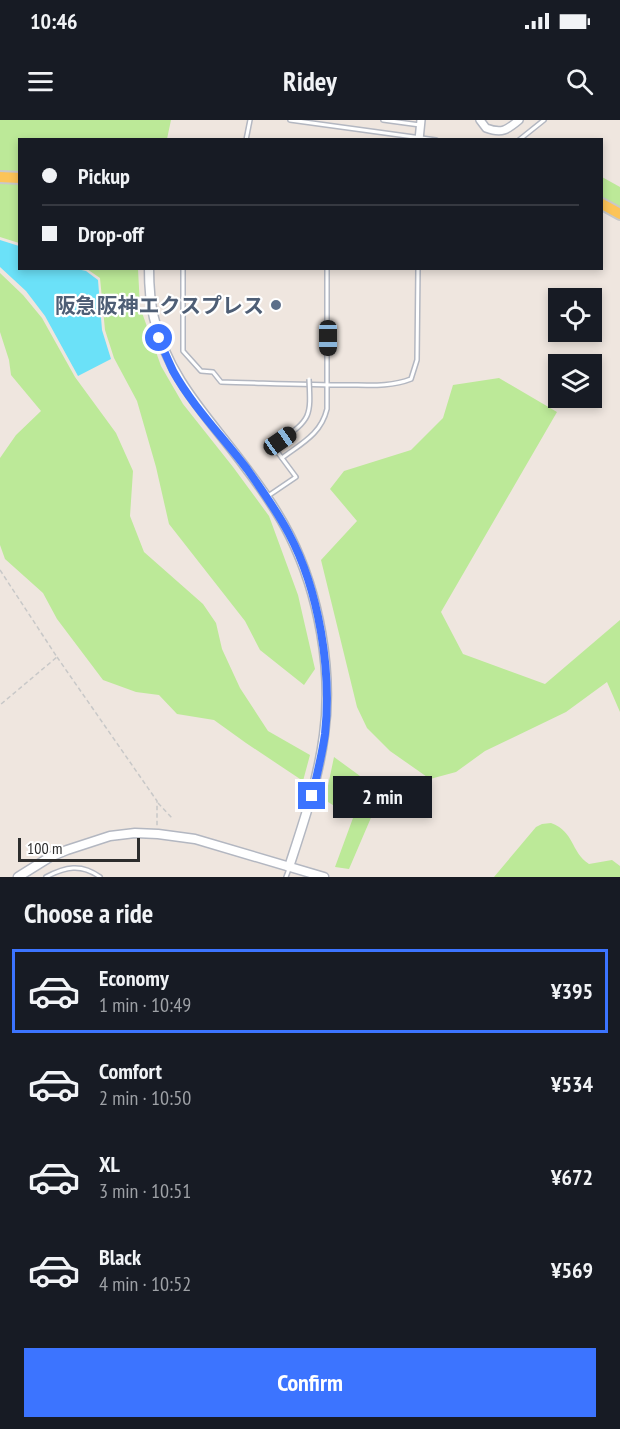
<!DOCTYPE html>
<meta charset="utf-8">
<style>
:root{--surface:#171b24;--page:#20242c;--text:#f1f3f6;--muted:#9ea1a6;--line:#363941;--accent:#3c74ff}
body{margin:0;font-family:"PT Sans Narrow","Noto Sans JP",sans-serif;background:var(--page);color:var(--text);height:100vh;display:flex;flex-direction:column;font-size:22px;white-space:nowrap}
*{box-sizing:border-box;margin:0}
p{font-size:20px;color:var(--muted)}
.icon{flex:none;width:33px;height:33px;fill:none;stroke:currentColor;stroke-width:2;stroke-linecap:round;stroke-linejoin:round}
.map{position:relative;height:757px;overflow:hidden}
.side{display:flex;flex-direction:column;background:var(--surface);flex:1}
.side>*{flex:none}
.guide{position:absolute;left:18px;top:18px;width:585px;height:132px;border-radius:0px;box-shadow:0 3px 9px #0003;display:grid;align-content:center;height:132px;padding:0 24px;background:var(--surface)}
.buttons{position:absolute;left:548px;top:168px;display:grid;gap:12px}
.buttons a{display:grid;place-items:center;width:54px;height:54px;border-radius:0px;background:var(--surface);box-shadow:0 3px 9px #0003;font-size:30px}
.scale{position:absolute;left:18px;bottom:15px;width:122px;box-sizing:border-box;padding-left:6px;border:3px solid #2d2d2d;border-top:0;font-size:16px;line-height:21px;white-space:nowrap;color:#2d2d2d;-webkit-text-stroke:4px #fff;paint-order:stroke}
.end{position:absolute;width:27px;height:27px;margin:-14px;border:8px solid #3c74ff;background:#fff;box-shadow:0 0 0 3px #fff}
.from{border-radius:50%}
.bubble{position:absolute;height:42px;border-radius:0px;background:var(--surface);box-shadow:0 3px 9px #0003;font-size:20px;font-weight:700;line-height:42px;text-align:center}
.car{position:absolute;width:18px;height:36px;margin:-18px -9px;border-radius:8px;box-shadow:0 0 4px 2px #0007;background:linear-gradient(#222 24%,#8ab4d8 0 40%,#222 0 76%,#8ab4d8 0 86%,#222 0)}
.guide b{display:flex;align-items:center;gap:21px;height:57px;font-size:22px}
.guide b+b{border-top:2px solid var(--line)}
.guide i{width:15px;height:15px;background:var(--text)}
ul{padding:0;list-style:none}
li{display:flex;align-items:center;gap:18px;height:84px;margin:0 12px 9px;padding:0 12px;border:3px solid transparent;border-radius:0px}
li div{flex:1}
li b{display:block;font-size:22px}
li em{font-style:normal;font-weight:700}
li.current{border-color:var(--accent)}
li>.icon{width:54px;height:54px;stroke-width:1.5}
h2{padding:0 24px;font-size:27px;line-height:72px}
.action{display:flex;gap:12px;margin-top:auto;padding:12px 24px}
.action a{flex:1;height:69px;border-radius:0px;background:var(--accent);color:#fff;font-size:24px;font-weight:700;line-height:69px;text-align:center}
.status{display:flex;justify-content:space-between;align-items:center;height:42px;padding:0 30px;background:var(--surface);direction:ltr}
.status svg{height:16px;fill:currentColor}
header{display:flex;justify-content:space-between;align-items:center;height:78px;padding:0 24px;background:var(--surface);font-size:27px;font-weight:700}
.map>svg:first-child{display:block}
.green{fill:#bce998}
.water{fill:#6be1f8}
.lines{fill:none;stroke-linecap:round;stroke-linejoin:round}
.service-casing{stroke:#b3b7c1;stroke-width:6}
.minor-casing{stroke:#b3b7c1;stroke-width:10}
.tertiary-casing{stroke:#b3b7c1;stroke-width:11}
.primary-casing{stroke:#c8c8c8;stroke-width:14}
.path{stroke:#c8c8c8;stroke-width:1.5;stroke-dasharray:4.5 3;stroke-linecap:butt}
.service{stroke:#fff;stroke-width:3}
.minor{stroke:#fff;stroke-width:7}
.tertiary{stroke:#fff;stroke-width:8}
.primary{stroke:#fcc458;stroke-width:10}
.service-bridge-casing{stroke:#b3b7c1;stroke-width:6;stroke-linecap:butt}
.service-bridge{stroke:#fff;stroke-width:3}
.route{stroke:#3c74ff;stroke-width:8}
.service-dot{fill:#5c6f8a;stroke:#fff;stroke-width:2}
.labels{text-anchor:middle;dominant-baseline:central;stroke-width:4.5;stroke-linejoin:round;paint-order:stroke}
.service-label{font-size:21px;font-weight:bold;fill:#4e5e75;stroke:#fff;text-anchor:end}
</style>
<div class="status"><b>10:46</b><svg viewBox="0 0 49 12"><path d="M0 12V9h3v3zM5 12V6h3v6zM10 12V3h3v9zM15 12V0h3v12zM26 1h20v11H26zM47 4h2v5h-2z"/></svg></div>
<header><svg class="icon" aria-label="menu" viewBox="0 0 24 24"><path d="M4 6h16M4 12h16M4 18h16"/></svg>Ridey<svg class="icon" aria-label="search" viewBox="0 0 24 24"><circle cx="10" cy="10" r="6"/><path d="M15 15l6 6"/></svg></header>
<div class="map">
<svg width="620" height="757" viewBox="0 0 620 757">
<rect width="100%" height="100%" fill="#efe6df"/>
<g class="green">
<path d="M0,0H171L167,19L20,20L19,123L0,117Z"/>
<path d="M602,57L620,67V88L602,79Z"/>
<path d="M87,149H138L140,187L161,246L183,284L233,347L269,396L298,475L315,549L304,565L260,530L245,501L169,404L156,347L137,281L114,238L105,210L100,158Z"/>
<path d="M0,153L23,175L42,198L75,257L116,313L133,351L130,396L144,432L203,484L216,503L222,529L240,568L268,611L310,635L303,661L246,623L214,600L177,594L159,575L136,572L103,560L57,499L43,473L5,439L0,425V338L16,315L41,291L11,255L9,240L0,212Z"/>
<path d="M499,258L557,292L441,492L463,534L545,564L620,500V592L607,562L566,592L485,631L456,652L430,659L390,631L367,608L357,587L321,440L357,401L330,369L344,351L411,330L443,298L453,265Z"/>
<path d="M334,637L382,672L349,749L335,747L353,698L325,680Z"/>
<path d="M551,703C575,712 570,731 589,744L612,740L620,746V757H494L536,707L542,704Z"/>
</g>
<path class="water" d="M0,120L19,126L20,148L77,149L86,151L98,160L102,210L111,239L78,256L45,196L26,171L0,147Z"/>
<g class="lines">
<defs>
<g id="service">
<path d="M290,0L436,20"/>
<path d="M383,0L420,5"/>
<path d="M246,20L250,0"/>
<path d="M519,20L544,0"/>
<path d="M183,148V231L201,251L213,252L221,262C263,263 305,265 347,265C368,265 391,267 411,259L417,240L418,148"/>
<path d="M282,338C302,323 321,314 327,289V148"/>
<path d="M268,376L296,357L273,326L280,321"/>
<path d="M46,757C65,747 81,743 100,757"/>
<path d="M286,757L289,749"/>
</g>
<g id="minor">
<path d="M480,0L486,8C502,14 507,10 519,0"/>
<path d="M419,20L421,0"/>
</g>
<g id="tertiary">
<path d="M149,148C149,165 150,182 154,198C168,259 210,299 246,348C262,369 278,392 290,416C319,474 333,551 324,615C318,661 303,704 289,747"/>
<path d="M18,757L50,737L67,730L110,716L135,713L158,714L195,719L324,757"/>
</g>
<g id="primary">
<path d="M0,57L20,58"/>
<path d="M602,84L620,94"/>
</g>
</defs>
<use href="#service" class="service-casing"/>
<use href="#minor" class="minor-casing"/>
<use href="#tertiary" class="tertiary-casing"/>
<use href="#primary" class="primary-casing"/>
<g class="path">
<path d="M0,450L57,537L0,585"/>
<path d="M57,537L157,681V706"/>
<path d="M158,683L172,698"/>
</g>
<use href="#service" class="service"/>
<use href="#minor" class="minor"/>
<use href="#tertiary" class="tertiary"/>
<use href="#primary" class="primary"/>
<defs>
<path id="service-bridge" d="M280,321C311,299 311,297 309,259"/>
</defs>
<use href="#service-bridge" class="service-bridge-casing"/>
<use href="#service-bridge" class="service-bridge"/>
</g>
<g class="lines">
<path class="route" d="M159,218C163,229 168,240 173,251C193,287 223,317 247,349C262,370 277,391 289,414C319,470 332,551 325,614C322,635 317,655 312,676"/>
</g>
<circle class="service-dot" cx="276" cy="185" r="6"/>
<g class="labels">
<g class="service-label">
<text x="264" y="185">阪急阪神エクスプレス</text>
</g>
</g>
</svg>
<div class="buttons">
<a><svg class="icon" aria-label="locate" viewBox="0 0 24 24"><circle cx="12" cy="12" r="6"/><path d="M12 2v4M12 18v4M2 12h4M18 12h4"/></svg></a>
<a><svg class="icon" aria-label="layers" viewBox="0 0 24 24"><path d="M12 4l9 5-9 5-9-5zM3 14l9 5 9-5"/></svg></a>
</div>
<div class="scale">100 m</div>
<i class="end from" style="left:159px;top:218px"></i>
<i class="end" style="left:312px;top:676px"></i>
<div class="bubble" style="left:333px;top:656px;width:99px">2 min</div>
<i class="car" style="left:328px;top:218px;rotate:180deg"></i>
<i class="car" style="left:280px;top:321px;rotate:55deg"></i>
<div class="guide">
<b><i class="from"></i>Pickup</b>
<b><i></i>Drop-off</b>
</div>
</div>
<section class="side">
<h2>Choose a ride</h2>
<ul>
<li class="current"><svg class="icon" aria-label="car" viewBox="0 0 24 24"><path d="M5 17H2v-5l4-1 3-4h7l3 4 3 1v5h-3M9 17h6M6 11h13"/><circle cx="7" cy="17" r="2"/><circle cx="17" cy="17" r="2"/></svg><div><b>Economy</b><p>1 min · 10:49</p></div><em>¥395</em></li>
<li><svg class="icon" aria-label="car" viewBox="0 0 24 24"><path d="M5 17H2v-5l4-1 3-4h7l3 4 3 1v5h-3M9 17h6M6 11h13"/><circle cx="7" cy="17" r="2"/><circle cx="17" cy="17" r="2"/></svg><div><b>Comfort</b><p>2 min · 10:50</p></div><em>¥534</em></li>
<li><svg class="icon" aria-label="car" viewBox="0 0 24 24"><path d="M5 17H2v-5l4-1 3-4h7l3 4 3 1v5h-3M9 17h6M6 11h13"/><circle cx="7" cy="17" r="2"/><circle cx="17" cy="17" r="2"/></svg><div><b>XL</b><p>3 min · 10:51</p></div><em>¥672</em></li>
<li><svg class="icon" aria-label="car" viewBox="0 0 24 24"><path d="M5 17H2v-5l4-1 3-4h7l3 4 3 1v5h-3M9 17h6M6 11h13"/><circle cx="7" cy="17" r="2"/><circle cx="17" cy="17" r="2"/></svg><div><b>Black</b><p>4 min · 10:52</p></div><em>¥569</em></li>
</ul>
<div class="action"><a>Confirm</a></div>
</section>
